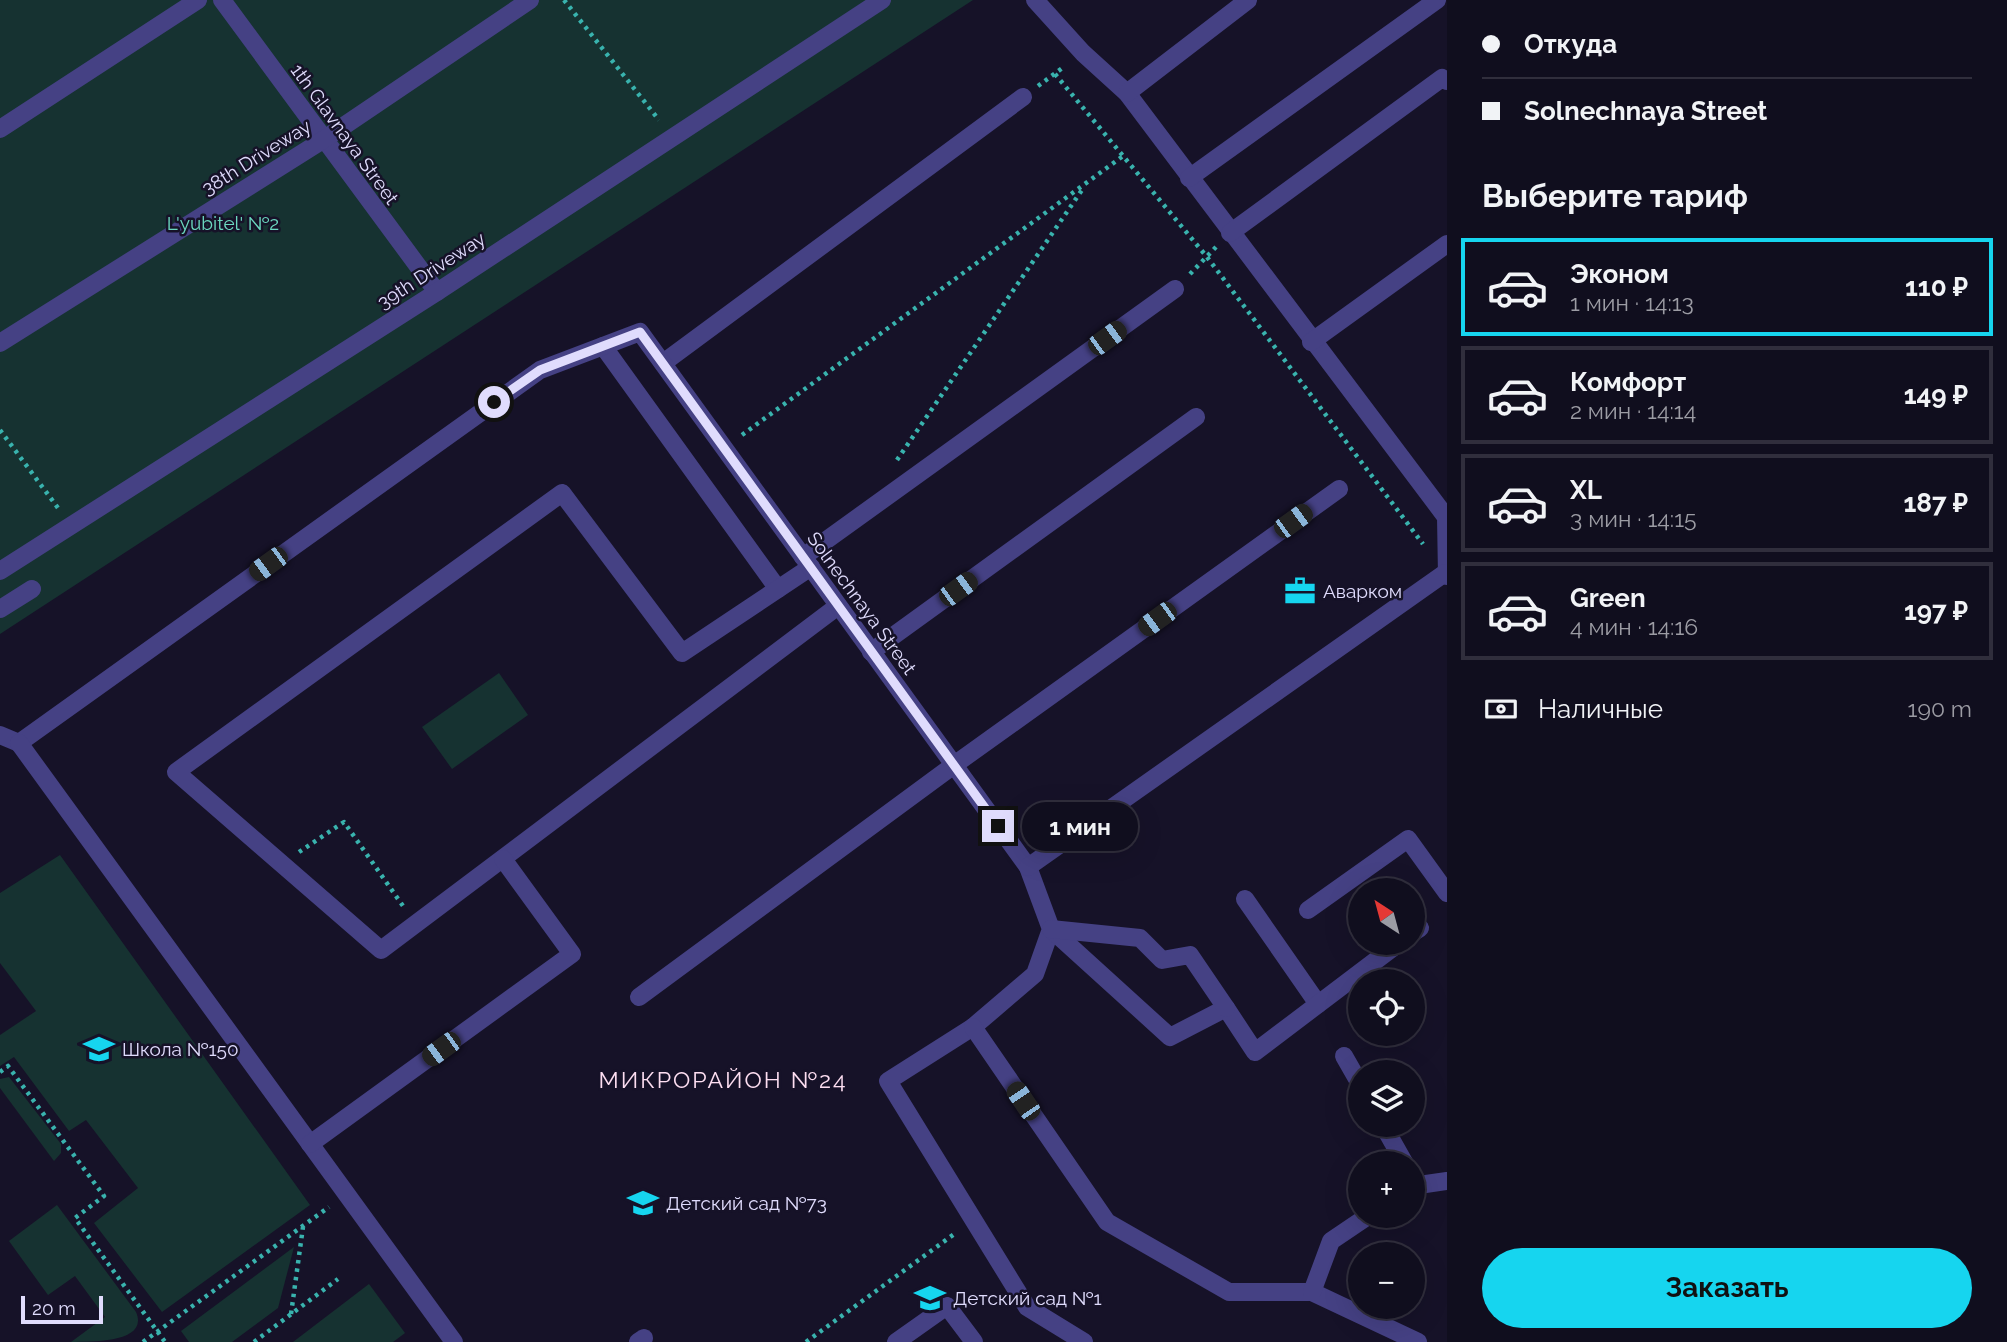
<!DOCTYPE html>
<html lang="ru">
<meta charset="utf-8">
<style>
:root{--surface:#100e1e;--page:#1e1c2b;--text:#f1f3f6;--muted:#9c9ca4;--line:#302e3c;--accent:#16d5ef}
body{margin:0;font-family:Raleway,sans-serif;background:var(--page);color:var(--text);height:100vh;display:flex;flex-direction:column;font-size:26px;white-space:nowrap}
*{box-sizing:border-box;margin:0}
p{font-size:23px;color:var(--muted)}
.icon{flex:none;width:38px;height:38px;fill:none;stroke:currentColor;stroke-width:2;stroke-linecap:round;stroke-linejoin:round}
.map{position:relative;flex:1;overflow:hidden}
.details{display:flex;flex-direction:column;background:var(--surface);width:560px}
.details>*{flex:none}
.top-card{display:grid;align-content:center;height:154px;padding:0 35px;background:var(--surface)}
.needle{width:46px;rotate:324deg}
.fabs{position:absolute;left:1348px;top:878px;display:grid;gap:14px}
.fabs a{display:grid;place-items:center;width:77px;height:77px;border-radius:50%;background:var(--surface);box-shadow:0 7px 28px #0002,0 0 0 2px var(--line);font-size:35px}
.scale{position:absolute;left:21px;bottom:18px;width:82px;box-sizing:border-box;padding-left:7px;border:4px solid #e0dcfd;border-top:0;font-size:19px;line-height:24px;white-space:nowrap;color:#e0dcfd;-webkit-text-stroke:5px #161228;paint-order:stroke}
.end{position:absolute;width:32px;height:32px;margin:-16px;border:9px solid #e0dcfd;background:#111;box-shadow:0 0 0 4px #111}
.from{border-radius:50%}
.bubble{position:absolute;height:49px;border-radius:24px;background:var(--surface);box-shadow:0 7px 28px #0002,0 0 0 2px var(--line);font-size:23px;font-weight:700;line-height:49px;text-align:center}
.car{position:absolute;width:21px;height:42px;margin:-21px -10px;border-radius:9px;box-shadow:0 0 5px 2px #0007;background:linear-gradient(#222 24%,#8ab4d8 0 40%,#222 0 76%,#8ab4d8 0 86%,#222 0)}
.top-card b{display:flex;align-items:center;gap:24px;height:66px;font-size:26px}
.top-card b+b{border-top:2px solid var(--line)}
.top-card i{width:18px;height:18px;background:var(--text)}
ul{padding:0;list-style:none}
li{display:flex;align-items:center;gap:21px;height:98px;margin:0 14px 10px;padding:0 21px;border:4px solid var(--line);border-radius:0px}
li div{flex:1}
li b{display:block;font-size:26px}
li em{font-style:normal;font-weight:700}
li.active{border-color:var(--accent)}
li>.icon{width:63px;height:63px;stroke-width:1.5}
h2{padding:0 35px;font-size:32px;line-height:84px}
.pay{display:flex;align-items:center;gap:18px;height:77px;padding:0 35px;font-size:26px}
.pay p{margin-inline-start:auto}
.action{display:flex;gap:14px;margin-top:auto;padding:14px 35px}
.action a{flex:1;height:80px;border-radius:42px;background:var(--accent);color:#111;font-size:28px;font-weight:700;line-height:80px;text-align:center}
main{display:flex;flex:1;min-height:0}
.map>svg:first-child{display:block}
.green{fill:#163231}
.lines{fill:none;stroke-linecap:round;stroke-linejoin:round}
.path{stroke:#39b3ae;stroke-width:4.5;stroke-dasharray:3.5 5;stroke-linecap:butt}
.minor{stroke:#454184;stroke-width:18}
.route{stroke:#e0dcfd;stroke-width:9}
.labels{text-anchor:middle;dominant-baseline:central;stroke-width:5;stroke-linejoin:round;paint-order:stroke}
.street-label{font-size:19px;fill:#e0dcfd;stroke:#161228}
.park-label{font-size:19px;fill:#6cd9c0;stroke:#161228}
.poi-label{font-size:19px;fill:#e0dcfd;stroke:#161228;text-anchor:start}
.quarter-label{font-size:23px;letter-spacing:2px;fill:#fddef1;stroke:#161228}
</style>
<main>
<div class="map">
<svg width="1447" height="1342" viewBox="0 0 1447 1342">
<rect width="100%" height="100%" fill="#161228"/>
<g class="green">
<path d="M0,0H973L0,634Z"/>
<path d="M499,673L528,715L452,769L422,727Z"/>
<path d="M60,855L310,1205L162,1312L94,1223L138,1188L86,1120L69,1131L14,1057L0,1066V1035L36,1011L0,963V893Z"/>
<path d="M9,1077L61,1144V1153L54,1161L0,1088V1079Z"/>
<path d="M57,1205L136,1312C149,1342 96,1342 71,1342L105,1317L75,1276L48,1295L9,1241Z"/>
<path d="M294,1247L278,1308L232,1342H189L181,1331Z"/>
<path d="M369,1284L405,1333L393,1342H293Z"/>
</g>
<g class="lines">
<g class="path">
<path d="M564,0L659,120"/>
<path d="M1055,74L1207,257L1423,544"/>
<path d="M1038,86L1065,66"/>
<path d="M1190,274L1216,247"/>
<path d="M0,430L58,508"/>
<path d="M742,435L1123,156"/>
<path d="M897,460L1084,187"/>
<path d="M299,852L344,822L403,906"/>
<path d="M0,1072L8,1066L104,1196L75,1218L165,1342"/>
<path d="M291,1314L303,1227"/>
<path d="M143,1342L329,1207"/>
<path d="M254,1342L338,1279"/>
<path d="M806,1342L957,1232"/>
</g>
<g class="minor">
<path d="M222,0L437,292"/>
<path d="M1035,0L1083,53L1127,93L1446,517L1447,576"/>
<path d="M1127,93L1248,0"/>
<path d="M0,129L198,0"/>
<path d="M1189,178L1437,0"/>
<path d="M1230,233L1442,78L1447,81"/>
<path d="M1311,342L1447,244"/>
<path d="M0,343L323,140L530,0"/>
<path d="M603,346L778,589"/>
<path d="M663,363L1023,97"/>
<path d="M803,557L1175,289"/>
<path d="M811,567L682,653L562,493L176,772L381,950L838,606"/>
<path d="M0,571L437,292L882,0"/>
<path d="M0,609L32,589"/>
<path d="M871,652L1196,417"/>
<path d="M0,735L19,743"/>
<path d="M19,743L540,370L640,332L1028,867L1051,929L1035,974L973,1027L888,1081L1027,1307L1084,1342"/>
<path d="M19,743L454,1342"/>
<path d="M1028,867L1445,573"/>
<path d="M1245,899L1318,1004"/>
<path d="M1308,910L1408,839L1447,893"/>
<path d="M1051,929L1170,1037L1226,1008L1255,1052L1399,943"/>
<path d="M1051,929L1140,938L1162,960L1190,955L1226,1008"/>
<path d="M1412,933L1420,928"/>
<path d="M639,997L954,765L1339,489"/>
<path d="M973,1027L1107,1222L1229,1292H1312L1418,1342"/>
<path d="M1344,1056L1360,1084"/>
<path d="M1383,1125L1405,1164"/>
<path d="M310,1144L572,954L503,859"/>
<path d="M1412,1186L1447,1181"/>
<path d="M1312,1292L1331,1241L1368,1216"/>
<path d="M638,1342L644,1338"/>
<path d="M896,1342L947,1306L974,1342"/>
</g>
</g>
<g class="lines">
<path class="route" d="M494,402L540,370L640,332L998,826"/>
</g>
<defs>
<symbol id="office-bare" viewBox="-9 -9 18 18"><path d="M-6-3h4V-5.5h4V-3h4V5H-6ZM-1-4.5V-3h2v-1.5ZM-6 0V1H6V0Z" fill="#16d5ef" stroke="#161228" stroke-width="2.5" paint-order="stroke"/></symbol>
<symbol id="school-bare" viewBox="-9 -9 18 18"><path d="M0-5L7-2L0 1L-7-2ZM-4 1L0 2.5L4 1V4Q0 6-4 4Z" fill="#16d5ef" stroke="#161228" stroke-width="2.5" paint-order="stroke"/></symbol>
</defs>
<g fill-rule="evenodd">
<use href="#office-bare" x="1278" y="569" width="44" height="44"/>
<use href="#school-bare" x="77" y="1027" width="44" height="44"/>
<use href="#school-bare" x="621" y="1181" width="44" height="44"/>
<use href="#school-bare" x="908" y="1276" width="44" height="44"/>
</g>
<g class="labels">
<g class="street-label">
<text transform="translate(345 134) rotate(54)">1th Glavnaya Street</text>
<text transform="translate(256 157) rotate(-32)">38th Driveway</text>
<text transform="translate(431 270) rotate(-33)">39th Driveway</text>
<text transform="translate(862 603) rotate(54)">Solnechnaya Street</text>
</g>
<g class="park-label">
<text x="223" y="223">L'yubitel' №2</text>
</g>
<g class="poi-label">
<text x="1323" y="591">Аварком</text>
<text x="122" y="1049">Школа №150</text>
<text x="666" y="1203">Детский сад №73</text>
<text x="953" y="1298">Детский сад №1</text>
</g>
<g class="quarter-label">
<text x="723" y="1079">МИКРОРАЙОН №24</text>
</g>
</g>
</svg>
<div class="fabs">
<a><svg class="needle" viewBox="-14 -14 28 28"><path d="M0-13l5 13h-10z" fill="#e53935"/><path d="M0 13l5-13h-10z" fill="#9c9ca4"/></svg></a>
<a><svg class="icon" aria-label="locate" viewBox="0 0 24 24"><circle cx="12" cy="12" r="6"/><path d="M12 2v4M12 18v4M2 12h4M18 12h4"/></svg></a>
<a><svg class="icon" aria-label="layers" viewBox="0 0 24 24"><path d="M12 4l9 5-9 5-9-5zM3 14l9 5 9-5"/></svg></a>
<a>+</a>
<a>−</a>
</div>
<div class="scale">20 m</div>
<i class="end from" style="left:494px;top:402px"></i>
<i class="end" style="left:998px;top:826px"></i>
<div class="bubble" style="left:1022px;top:802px;width:116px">1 мин</div>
<i class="car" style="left:1107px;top:338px;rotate:54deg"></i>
<i class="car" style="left:1293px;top:521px;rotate:54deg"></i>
<i class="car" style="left:268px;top:564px;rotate:234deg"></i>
<i class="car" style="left:958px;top:589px;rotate:54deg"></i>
<i class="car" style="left:1157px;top:619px;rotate:234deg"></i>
<i class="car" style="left:441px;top:1049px;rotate:234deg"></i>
<i class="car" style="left:1023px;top:1101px;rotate:326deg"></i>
</div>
<section class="details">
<div class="top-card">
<b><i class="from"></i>Откуда</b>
<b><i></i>Solnechnaya Street</b>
</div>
<h2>Выберите тариф</h2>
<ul>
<li class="active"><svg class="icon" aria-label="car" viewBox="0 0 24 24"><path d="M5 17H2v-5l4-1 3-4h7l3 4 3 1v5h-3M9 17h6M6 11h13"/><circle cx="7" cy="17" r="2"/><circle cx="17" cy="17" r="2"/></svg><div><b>Эконом</b><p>1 мин · 14:13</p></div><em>110 ₽</em></li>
<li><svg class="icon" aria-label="car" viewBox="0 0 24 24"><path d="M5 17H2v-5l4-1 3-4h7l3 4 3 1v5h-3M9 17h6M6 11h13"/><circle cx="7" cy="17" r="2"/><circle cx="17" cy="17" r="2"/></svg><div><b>Комфорт</b><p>2 мин · 14:14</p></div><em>149 ₽</em></li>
<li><svg class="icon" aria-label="car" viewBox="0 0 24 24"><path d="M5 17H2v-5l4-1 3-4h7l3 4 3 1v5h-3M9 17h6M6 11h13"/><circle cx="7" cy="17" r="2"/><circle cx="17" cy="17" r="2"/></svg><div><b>XL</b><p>3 мин · 14:15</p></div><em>187 ₽</em></li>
<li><svg class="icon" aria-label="car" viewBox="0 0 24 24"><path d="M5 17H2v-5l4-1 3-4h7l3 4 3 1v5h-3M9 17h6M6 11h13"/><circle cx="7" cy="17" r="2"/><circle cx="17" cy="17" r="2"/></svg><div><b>Green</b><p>4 мин · 14:16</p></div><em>197 ₽</em></li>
</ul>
<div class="pay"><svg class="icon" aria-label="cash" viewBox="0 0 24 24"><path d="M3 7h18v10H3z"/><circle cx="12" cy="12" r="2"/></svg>Наличные<p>190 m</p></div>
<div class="action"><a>Заказать</a></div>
</section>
</main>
